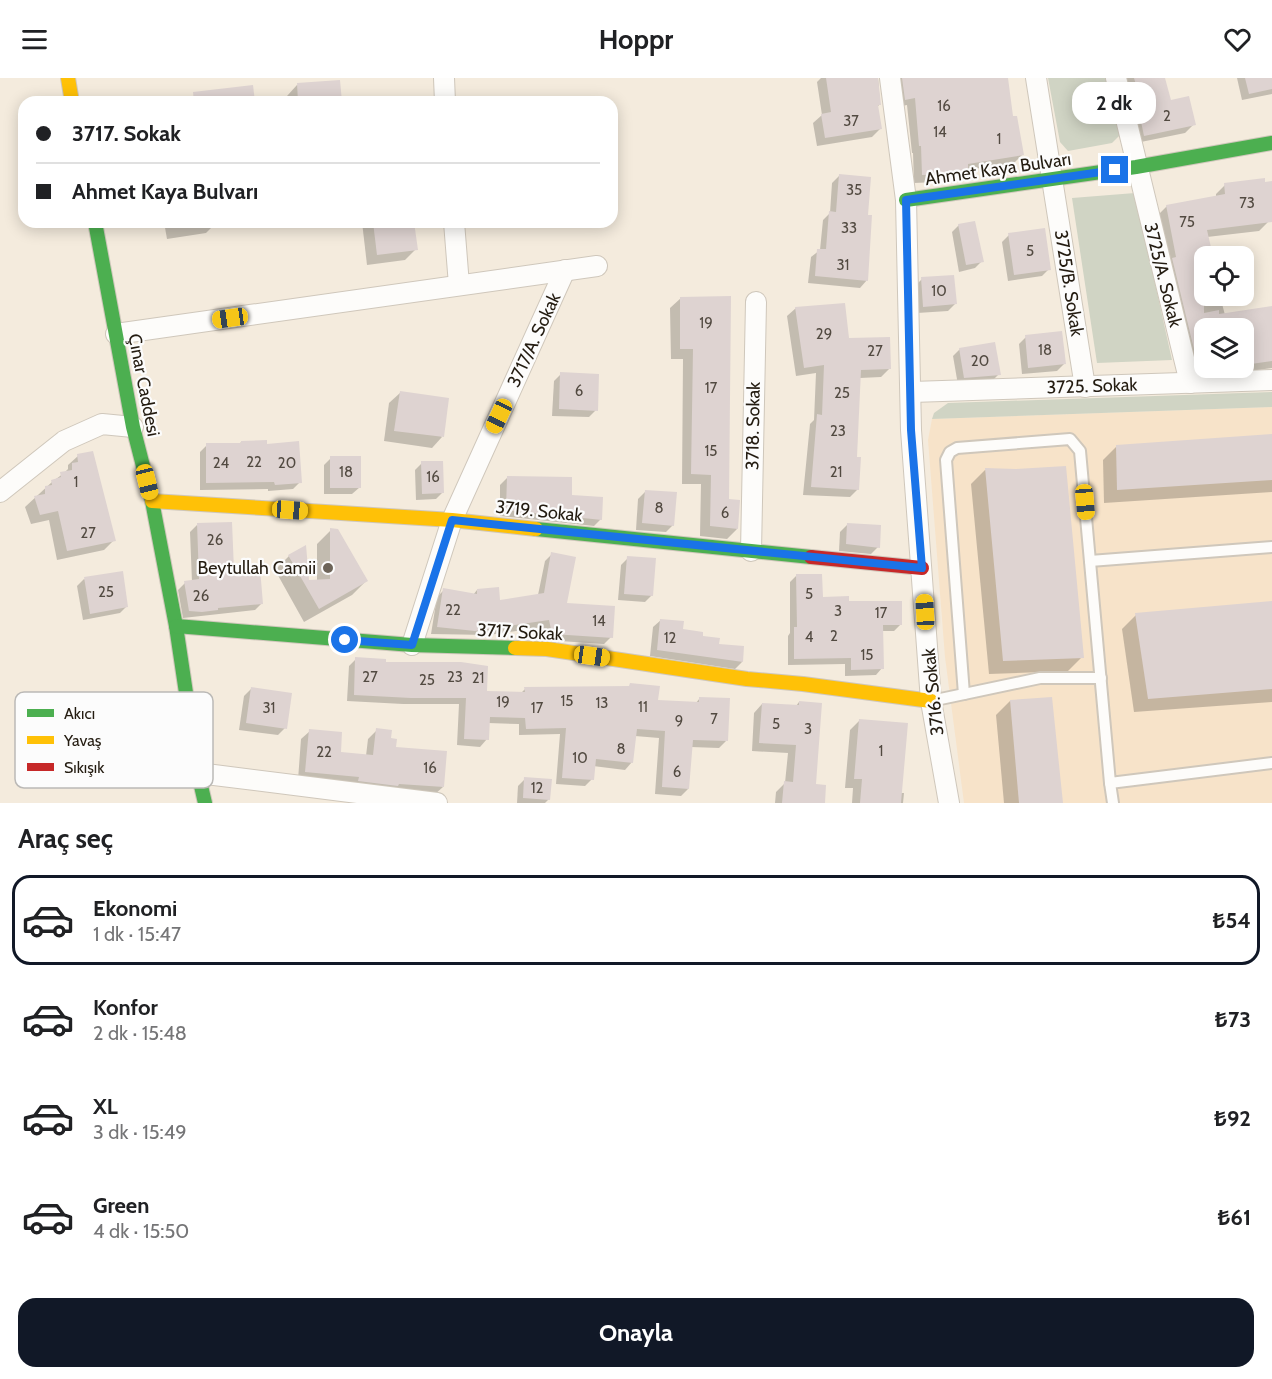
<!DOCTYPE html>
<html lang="tr">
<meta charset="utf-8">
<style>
:root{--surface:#fff;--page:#f6f6f6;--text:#202124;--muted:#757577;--line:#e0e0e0;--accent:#111827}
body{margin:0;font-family:Cabin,sans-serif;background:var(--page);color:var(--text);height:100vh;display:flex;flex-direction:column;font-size:22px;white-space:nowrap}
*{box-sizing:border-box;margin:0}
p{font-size:20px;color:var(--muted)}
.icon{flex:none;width:33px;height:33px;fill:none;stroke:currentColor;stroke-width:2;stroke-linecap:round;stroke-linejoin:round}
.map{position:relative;height:725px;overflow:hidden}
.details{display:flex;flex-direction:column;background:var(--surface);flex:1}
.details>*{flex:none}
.banner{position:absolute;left:18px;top:18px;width:600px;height:132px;border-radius:18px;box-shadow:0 3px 15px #0003;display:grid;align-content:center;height:132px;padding:0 18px;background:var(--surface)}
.buttons{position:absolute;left:1194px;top:168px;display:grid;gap:12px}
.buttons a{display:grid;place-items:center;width:60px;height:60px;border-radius:12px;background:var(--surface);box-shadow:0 3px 15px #0003;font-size:30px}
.end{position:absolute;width:27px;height:27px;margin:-14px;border:8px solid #1a73e8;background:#fff;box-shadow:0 0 0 3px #fff}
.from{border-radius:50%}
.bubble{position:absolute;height:42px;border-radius:18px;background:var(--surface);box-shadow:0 3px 15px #0003;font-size:20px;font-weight:700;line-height:42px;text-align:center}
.car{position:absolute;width:18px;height:36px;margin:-18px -9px;border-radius:8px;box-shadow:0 0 4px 2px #0007;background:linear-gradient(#f5c518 24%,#345 0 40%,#f5c518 0 76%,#345 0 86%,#f5c518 0)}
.banner b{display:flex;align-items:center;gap:21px;height:57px;font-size:22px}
.banner b+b{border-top:2px solid var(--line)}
.banner i{width:15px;height:15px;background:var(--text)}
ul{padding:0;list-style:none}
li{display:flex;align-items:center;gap:18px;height:90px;margin:0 12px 9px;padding:0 6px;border:3px solid transparent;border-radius:18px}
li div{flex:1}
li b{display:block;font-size:22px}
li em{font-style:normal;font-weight:700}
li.current{border-color:var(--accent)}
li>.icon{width:54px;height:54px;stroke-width:1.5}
h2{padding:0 18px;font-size:27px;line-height:72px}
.cta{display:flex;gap:12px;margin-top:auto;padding:12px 18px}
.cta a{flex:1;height:69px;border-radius:18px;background:var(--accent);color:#fff;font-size:24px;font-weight:700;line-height:69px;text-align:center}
header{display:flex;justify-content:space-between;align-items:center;height:78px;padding:0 18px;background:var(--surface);font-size:27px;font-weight:700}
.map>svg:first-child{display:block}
.built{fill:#f7e3c9}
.green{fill:#d0d4c4}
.shadow{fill:#0003;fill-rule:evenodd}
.building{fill:#ded3d1}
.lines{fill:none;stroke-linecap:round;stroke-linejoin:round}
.lane-casing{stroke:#cfc7bb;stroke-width:14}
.street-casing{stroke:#cfc7bb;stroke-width:22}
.fast-casing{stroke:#cfc7bb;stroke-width:16}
.slow-casing{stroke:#cfc7bb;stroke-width:16}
.jam-casing{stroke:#cfc7bb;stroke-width:16}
.lane{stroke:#fdfcfa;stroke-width:10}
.street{stroke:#fdfcfa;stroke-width:20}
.fast{stroke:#4caf50;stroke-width:14}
.slow{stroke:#ffc107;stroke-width:14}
.jam{stroke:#c62828;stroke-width:14}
.route{stroke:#1a73e8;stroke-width:8}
.poi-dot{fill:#6d6458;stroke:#fcfcfc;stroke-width:2}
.labels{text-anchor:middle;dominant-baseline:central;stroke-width:4.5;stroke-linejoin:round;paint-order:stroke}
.number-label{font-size:15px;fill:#524a41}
.street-label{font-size:18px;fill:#241c11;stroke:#fcfcfc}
.poi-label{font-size:18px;fill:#241c11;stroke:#fcfcfc;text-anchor:end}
.key{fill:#fcfcfc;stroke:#bbb9b6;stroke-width:1.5}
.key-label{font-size:16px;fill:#241c11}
</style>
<header><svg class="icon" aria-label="menu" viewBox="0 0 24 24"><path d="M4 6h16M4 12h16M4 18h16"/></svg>Hoppr<svg class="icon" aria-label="heart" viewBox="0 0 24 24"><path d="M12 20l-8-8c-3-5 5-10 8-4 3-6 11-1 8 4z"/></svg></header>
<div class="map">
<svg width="1272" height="725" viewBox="0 0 1272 725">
<rect width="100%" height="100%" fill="#f4ebdd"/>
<path class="built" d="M1272,329V725H964L945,579L928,362L932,341Z"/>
<g class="green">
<path d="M1048,0H1109L1121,56L1112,65L1068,73L1060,64Z"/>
<path d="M1135,115L1172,282L1097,285L1072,120Z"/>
<path d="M1272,314V329L932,341L934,335L948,325Z"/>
</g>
<g class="shadow">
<path d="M821,0H878L880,26L877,29L880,51L872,59L817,68L813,45L822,37L817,4Z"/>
<path d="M890,0H1006L1011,40L1022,77L1014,85L967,92V95L959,103L914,105L913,75H912L907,27L897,29Z"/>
<path d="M1123,0H1163L1170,23L1194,46L1185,55L1136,65Z"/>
<path d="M1237,0H1272V16L1242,22Z"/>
<path d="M297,7L341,24H287V18Z"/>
<path d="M839,98L866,138L867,202L860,210L808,205L811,179L820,172L823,142L830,135L832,105Z"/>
<path d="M1272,105V143L1268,144L1259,153L1207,159L1212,178H1204V218H1220L1225,237L1272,230V290L1243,294L1242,291L1190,296L1158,137L1167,128L1216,119V116L1225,107ZM1204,250H1244V290H1204Z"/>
<path d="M164,144H213V148L206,155L167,161Z"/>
<path d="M362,144H413L416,171L405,182L367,187Z"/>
<path d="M959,147L982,183L975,190L959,194L952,154Z"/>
<path d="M1009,157L1049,191L1042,198L1008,203L1002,164Z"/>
<path d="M922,201L955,226L948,233L917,235L915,208Z"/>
<path d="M681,220H730L728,422L737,451L727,461L700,458L701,406H682L683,281H671L670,230Z"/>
<path d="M796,230L890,290L881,299L860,300L855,381L858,411L850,419L803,417L810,346L814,342L816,295L796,298L787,238Z"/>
<path d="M1026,259L1064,286L1057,293L1022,296L1019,266Z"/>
<path d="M960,271L999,296L992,303L958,307L953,278Z"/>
<path d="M561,296L596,332L589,339L552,338L554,303Z"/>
<path d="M400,315L442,359L432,370L384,363L389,325Z"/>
<path d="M1272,357V414L1104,425L1103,382L1117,368Z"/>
<path d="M241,364L265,368L300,404L293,411L268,413V411L200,412V374L207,367H239Z"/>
<path d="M78,378L114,462L104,472L57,482L49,442L31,446L25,429L52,404L64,395L68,391V387Z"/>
<path d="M331,380L360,409L352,416H324V387Z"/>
<path d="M422,385L443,414L436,421L416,422L415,392Z"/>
<path d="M985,392H1016L1082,579L1068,593L989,596L971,406Z"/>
<path d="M507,400L601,441L594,448L500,438V407Z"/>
<path d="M645,414L673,447L666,454L636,452L638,421Z"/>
<path d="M197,447L233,494L262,525L255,532L183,540L178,512L185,505L192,504L190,454Z"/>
<path d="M847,447L878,469L871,476L839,473L840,454Z"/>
<path d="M331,452L366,503L352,517L304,544L275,492L289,478L308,503H317V466Z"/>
<path d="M552,476L566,527L611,559L604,566L545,562L542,549L489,557L431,556L437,519L444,512L473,517L477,512L499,524L538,517L545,483Z"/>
<path d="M628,480L652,517L645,524L618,522L621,487Z"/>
<path d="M797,497L821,521L848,525L901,546L894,553H882V590L876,597L845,598V586L788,587V558L790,555V504Z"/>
<path d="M84,501L127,528L120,535L83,542L77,508Z"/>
<path d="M1272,524V624L1134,634L1122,551L1136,537Z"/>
<path d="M661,542L717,568L742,569V584L735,591L650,578L653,549Z"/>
<path d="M356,581L385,585L486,614L520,616L525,611L695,626L700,620L726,663L719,670L691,669L688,711L681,718L655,716L659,660L635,658L632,684L625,692L593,688L592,701L585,708L556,706L560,656L519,657V646L488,645L487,661L480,669L457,667L459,626H403L347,623L349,588Z"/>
<path d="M251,611L285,650L278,657L239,652L244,618Z"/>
<path d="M1051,620L1061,725H1004L996,637L1010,623Z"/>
<path d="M799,624L814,707L824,708L823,725H775L776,714L785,705L788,675L752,673L754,635L762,626L796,628Z"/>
<path d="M860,642L900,715H904L903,725H852L853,710H845L850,652Z"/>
<path d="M377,652L390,662L394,671L443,709L434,717L298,702L301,661L310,653L339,675L366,678L368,661Z"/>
<path d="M525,701L549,721L545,725H517L518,708Z"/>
</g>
<g class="building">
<path d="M826,0H878L881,27H878L882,51L825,60L821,36L831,34Z"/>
<path d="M902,0H1008L1013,38H1017L1024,77L968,86V96L922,97L921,68H919L915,20L905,22Z"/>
<path d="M1134,0H1165L1171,22L1189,18L1196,47L1144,58L1138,29L1142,28Z"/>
<path d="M1245,0H1272V11L1249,16Z"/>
<path d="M340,2L342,24H298L297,5Z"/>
<path d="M253,7L255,24H194L193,14Z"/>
<path d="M839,96L871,99L868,137H872L868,203L815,198L817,171H826L829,133L836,134Z"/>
<path d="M1265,100V104L1272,103V144L1207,152L1213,178H1204V235L1219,232V236L1272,228V283L1251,286L1246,250H1204V291L1199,292L1172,180L1176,179L1166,127L1225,116L1224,105Z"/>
<path d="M975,143L984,184L966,187L958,146Z"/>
<path d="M373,144H414L418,172L377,177Z"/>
<path d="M1045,150L1051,192L1014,197L1008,155Z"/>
<path d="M954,197L957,226L923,229L921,199Z"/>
<path d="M731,218L729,421L740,422L738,451L710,448L711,397L691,396L693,271H680V219Z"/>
<path d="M845,225L849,260L890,259L891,291L861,292L857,379H861L859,412L811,409L817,336L822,337L824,287L804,290L795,229Z"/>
<path d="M1062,253L1066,286L1028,290L1025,257Z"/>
<path d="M995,264L1001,297L964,300L959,270Z"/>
<path d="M560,294L599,296L598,333L559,331Z"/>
<path d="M400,313L449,320L444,359L394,353Z"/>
<path d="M1272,356V402L1117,412L1116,367Z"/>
<path d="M267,362V366L299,363L302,405L275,407L274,404L206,405V365H241V363Z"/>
<path d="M93,373L116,463L67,473L58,433L40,437L34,418L45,416V408L52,407L51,402L61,399L60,394L72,392V385L78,384L77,376Z"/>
<rect x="330" y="378" width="31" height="32"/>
<path d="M421,383H443L444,415L422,416Z"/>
<path d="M1066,388L1084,580L1003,583L985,390L1016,391Z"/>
<path d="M507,398L572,399V417L603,419L602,442L506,432Z"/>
<path d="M645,412L677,414L674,448L642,445Z"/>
<path d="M232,444L234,492L260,490L263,526L218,530V532L202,534L189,533L184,503L199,501L197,445Z"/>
<path d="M847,445L881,447L880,470L846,466Z"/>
<path d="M330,450L338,451L368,503L319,531L288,477L306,467L309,502L330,501Z"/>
<path d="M551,474L576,479L567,525L615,528L613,560L552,556L549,542L475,553L437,549L443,510L477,516V511L499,509L500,522L544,515Z"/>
<path d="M627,478L656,480L653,518L624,516Z"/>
<path d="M123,493L128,529L90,536L84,499Z"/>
<path d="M796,496H822L823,519L849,518V523H902V547H883L884,591L851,592V580L794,581V549H797Z"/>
<path d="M1272,523V611L1148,621L1135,535Z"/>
<path d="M660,541L684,543L683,551L703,554V558L720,560L719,566L744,568L743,584L657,572Z"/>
<path d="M355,579L386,581V584H461L488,588L487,613L525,614L524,609L629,608L630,605L660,608L658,622L699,624V619L730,620L728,663L693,662L689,711L662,709L665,653L637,651L633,685L596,681L594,702L562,700L566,650L526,651L525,640L490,639L489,662L464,661L466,620H411L354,617Z"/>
<path d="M251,609L292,615L287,651L246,645Z"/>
<path d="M1052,619L1063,725H1019L1010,622Z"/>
<path d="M799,623L822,625L816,706L826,707L825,725H782L784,703L793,704L796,667L759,665L762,625L799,627Z"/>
<path d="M859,641L908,645L901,725H860L862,701H854Z"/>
<path d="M376,650L392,652L391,660L397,661L396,669L447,673L444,709L399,706L398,708L358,703L359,699L305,694L309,651L342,654L341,674L373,677Z"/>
<path d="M524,699L552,701L550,722L523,720Z"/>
</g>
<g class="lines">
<defs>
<g id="lane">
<path d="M1090,483L1272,469"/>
<path d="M964,616L946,382L950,374L957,370L1070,361L1080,373L1110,705L1272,685"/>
<path d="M931,623L1040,600H1101"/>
<path d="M1110,705L1113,725"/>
</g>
<g id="street">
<path d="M444,0L445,24"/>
<path d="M890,0L906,122L911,352L931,623L949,725"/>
<path d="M1036,0L1085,309"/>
<path d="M1116,0L1190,305"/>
<path d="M454,144L459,207"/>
<path d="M116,256L597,188"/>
<path d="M912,314L1272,302"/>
<path d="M0,414L64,363L102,346L133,349"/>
<path d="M751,473L756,224"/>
<path d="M412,567L452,442L565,192"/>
<path d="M198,695L437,725"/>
</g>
<g id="fast">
<path d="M906,122L1136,89L1272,65"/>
<path d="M95,144L133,349L152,423L176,548L198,695L205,725"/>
<path d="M536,451L811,479"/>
<path d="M176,548L412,567L515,570"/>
</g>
<g id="slow">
<path d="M68,0L72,24"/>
<path d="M152,423L452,442L536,451"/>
<path d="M515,570L547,571L747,601L803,606L931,623"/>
</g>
<path id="jam" d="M811,479L922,490"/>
</defs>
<use href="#lane" class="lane-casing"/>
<use href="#street" class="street-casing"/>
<use href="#fast" class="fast-casing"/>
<use href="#slow" class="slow-casing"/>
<use href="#jam" class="jam-casing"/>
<use href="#lane" class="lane"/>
<use href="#street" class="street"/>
<use href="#fast" class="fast"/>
<use href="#slow" class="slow"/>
<use href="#jam" class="jam"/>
</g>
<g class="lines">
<path class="route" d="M345,562L412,567L452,442L922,490L911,352L906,122L1115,92"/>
</g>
<circle class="poi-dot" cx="328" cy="490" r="6"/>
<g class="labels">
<g class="number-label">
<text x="944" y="28">16</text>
<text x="1167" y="38">2</text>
<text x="851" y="43">37</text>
<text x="940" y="54">14</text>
<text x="999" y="61">1</text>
<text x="854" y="112">35</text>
<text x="1247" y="125">73</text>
<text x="1187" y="144">75</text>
<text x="849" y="150">33</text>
<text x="1030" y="173">5</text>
<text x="843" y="187">31</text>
<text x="939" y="213">10</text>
<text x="706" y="245">19</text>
<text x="824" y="256">29</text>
<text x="1045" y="272">18</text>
<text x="875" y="273">27</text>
<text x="980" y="283">20</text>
<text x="711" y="310">17</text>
<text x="579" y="313">6</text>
<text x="842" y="315">25</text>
<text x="838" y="353">23</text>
<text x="711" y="373">15</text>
<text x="254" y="384">22</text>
<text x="221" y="385">24</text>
<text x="287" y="385">20</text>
<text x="346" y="394">18</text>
<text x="836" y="394">21</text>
<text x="433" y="399">16</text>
<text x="76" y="404">1</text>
<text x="659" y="430">8</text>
<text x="725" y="435">6</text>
<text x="88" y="455">27</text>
<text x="215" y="462">26</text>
<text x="106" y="514">25</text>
<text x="809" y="516">5</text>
<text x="201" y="518">26</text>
<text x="453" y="532">22</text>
<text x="838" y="533">3</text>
<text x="881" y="535">17</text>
<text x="599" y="543">14</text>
<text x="834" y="558">2</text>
<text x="809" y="559">4</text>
<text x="670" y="560">12</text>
<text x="867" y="577">15</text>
<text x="370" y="599">27</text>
<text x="455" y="599">23</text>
<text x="478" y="600">21</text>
<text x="427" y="602">25</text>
<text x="567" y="623">15</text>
<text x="503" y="624">19</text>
<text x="602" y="625">13</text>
<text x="643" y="629">11</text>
<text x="269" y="630">31</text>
<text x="537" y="630">17</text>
<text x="714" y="641">7</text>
<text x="679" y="643">9</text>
<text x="776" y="646">5</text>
<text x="808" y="651">3</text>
<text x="621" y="671">8</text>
<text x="881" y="673">1</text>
<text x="324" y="674">22</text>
<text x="580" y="680">10</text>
<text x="430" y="690">16</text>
<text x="677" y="694">6</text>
<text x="537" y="710">12</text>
</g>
<g class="street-label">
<text transform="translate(998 91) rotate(-8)">Ahmet Kaya Bulvarı</text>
<text transform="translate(1163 197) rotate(76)">3725/A. Sokak</text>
<text transform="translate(1069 205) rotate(81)">3725/B. Sokak</text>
<text transform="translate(534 262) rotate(-65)">3717/A. Sokak</text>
<text transform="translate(144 307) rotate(79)">Çınar Caddesi</text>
<text transform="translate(1092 308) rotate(-2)">3725. Sokak</text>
<text transform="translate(753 348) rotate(-89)">3718. Sokak</text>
<text transform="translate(539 433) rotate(6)">3719. Sokak</text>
<text transform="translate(520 554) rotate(3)">3717. Sokak</text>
<text transform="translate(933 614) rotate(-96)">3716. Sokak</text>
</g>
<g class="poi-label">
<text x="316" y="490">Beytullah Camii</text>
</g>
</g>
<rect x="15" y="614" width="198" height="96" rx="9" class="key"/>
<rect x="27" y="631" width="27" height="8" fill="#4caf50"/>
<rect x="27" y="658" width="27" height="8" fill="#ffc107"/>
<rect x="27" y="685" width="27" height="8" fill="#c62828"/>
<g class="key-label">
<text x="64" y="641">Akıcı</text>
<text x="64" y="668">Yavaş</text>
<text x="64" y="695">Sıkışık</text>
</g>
</svg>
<div class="buttons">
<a><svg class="icon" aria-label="locate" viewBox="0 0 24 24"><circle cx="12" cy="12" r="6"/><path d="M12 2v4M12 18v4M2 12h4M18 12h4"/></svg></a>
<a><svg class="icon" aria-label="layers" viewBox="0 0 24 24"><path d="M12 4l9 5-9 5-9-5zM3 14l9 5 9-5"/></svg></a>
</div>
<i class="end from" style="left:345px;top:562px"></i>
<i class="end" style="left:1115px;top:92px"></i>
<div class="bubble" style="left:1072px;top:4px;width:84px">2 dk</div>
<i class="car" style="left:230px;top:240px;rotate:262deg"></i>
<i class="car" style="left:499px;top:338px;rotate:205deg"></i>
<i class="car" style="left:147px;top:404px;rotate:166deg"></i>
<i class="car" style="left:1085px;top:424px;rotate:175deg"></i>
<i class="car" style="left:290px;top:432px;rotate:94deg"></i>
<i class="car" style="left:925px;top:534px;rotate:357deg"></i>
<i class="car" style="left:592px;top:578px;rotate:98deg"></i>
<div class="banner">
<b><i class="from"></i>3717. Sokak</b>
<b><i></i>Ahmet Kaya Bulvarı</b>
</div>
</div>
<section class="details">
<h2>Araç seç</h2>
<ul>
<li class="current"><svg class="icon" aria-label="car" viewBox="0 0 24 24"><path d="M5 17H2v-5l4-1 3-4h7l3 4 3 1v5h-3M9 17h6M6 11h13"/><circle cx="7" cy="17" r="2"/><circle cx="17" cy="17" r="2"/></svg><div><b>Ekonomi</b><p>1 dk · 15:47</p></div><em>₺54</em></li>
<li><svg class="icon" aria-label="car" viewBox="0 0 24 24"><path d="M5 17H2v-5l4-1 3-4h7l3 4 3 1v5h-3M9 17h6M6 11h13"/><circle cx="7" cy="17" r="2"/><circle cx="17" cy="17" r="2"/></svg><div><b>Konfor</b><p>2 dk · 15:48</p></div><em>₺73</em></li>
<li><svg class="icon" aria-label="car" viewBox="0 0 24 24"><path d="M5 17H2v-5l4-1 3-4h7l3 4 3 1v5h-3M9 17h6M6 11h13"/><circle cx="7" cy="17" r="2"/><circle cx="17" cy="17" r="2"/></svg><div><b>XL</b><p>3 dk · 15:49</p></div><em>₺92</em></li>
<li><svg class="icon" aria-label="car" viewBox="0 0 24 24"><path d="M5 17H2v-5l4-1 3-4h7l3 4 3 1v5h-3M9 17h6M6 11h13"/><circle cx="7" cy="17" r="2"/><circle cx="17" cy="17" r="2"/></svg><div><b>Green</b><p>4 dk · 15:50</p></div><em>₺61</em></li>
</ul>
<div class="cta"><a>Onayla</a></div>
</section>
